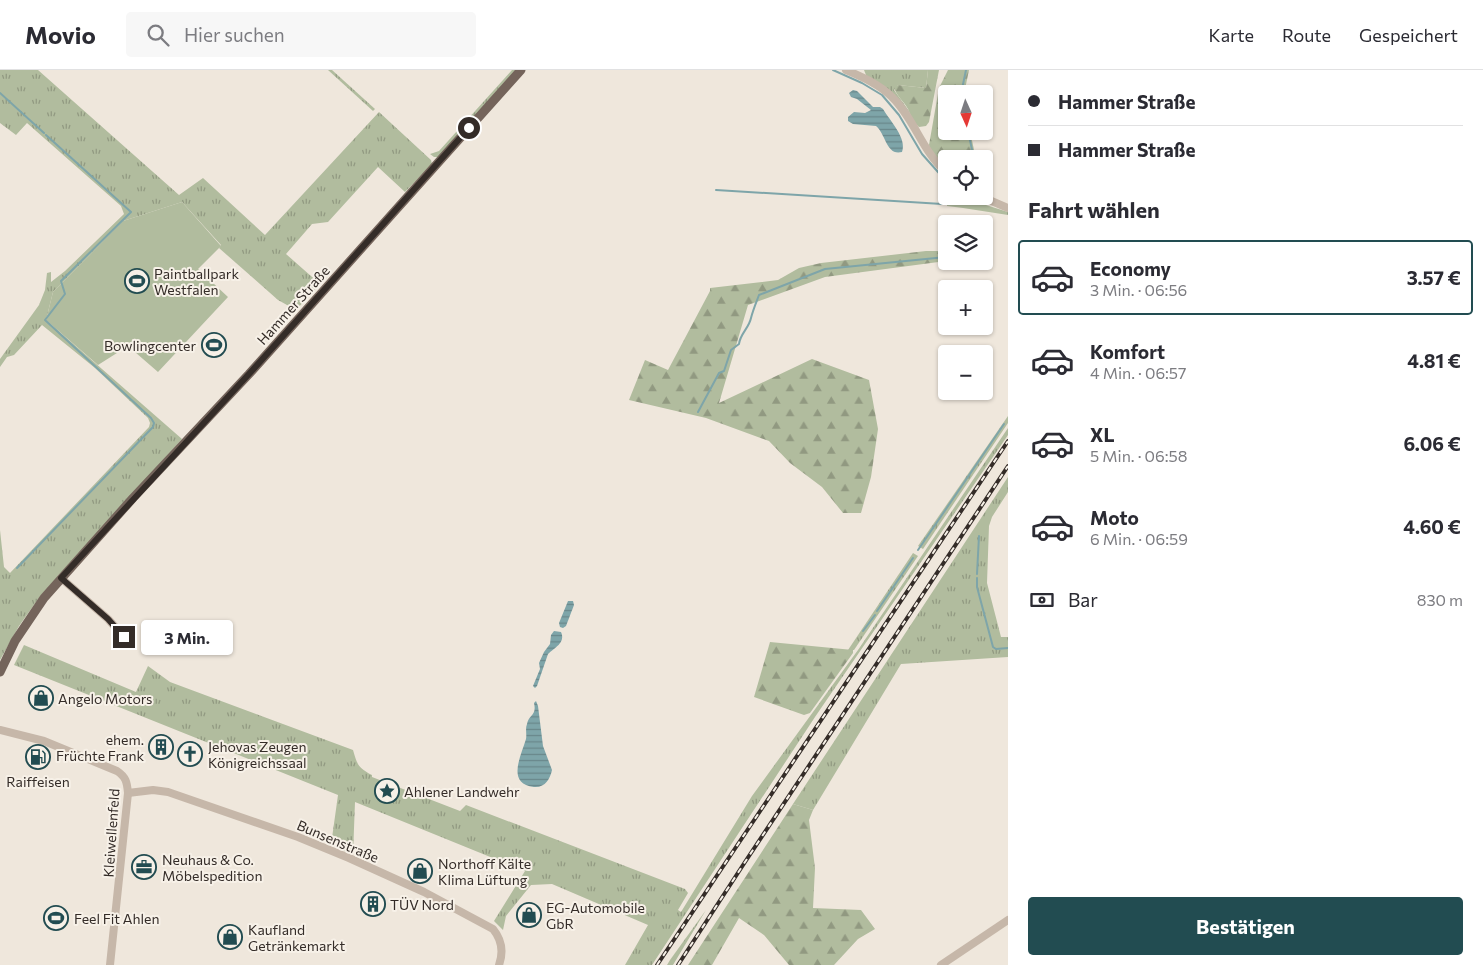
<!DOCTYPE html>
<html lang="de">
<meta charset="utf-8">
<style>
:root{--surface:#fff;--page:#f7f7f7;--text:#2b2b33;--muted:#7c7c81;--line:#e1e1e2;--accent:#224c51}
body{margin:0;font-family:Commissioner,sans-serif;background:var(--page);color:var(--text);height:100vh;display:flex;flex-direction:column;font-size:19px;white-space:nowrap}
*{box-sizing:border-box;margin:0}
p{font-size:16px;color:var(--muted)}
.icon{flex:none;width:28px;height:28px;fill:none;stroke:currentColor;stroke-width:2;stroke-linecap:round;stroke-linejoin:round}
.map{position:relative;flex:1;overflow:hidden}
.details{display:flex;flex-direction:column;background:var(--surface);width:475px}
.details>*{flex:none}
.top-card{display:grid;align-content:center;height:110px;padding:0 20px;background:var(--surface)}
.needle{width:32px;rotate:177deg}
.tools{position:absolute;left:938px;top:15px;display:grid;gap:10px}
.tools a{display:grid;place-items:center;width:55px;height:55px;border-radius:5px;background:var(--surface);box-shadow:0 1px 4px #0004;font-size:25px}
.end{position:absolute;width:22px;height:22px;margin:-11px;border:6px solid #342c28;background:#fff;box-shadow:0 0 0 2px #fff}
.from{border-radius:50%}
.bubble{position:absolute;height:35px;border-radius:5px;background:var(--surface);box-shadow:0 1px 4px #0004;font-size:16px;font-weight:700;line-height:35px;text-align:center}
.top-card b{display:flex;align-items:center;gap:18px;height:48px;font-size:19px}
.top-card b+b{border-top:1px solid var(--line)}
.top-card i{width:12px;height:12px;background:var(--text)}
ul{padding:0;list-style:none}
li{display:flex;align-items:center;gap:15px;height:75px;margin:0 10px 8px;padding:0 10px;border:2px solid transparent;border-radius:5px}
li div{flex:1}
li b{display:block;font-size:19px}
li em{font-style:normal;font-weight:700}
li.active{border-color:var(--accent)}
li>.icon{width:45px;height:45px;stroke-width:1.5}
h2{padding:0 20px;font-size:22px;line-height:60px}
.pay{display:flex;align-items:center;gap:12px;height:55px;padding:0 20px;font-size:19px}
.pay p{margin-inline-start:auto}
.button{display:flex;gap:10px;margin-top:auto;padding:10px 20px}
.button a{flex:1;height:58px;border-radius:5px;background:var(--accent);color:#fff;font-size:20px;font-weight:700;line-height:58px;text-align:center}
header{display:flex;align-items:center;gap:30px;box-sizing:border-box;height:70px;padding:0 25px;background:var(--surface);border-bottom:1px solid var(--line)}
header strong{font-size:24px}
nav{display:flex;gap:28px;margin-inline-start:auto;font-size:18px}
.search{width:350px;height:45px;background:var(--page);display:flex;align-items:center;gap:12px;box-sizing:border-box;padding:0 18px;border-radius:5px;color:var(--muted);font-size:19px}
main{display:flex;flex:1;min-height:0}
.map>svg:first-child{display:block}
.grass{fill:url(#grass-tufts)}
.forest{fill:url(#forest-firs)}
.park{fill:#b1bc9e}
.water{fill:url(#water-rules)}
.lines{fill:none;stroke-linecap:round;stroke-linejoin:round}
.stream{stroke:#7ea5a9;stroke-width:2}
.minor{stroke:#c6b7a9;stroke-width:8}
.major{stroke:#74645b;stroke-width:9}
.rail-casing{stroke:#342c28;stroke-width:4}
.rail{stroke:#f7f1e8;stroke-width:2;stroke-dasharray:5.5;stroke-linecap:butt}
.route{stroke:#342c28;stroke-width:6}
.labels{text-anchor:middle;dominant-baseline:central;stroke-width:4;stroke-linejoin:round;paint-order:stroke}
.poi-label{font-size:14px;fill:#342c28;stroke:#f7f1e8;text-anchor:start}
.street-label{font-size:14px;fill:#342c28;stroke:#f7f1e8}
</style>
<header>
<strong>Movio</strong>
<div class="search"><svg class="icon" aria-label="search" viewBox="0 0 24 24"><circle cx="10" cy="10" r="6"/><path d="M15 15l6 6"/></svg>Hier suchen</div>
<nav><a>Karte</a><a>Route</a><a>Gespeichert</a></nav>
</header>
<main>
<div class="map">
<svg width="1008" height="895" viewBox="0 0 1008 895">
<defs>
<pattern id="grass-tufts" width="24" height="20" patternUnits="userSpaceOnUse" patternTransform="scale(1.25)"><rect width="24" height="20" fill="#b1bc9e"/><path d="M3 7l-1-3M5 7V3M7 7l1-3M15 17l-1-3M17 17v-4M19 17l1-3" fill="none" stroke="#919981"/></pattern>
<pattern id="forest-firs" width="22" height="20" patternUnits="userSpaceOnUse" patternTransform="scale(1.25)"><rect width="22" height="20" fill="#b1bc9e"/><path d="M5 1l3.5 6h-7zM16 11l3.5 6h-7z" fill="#919981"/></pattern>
<pattern id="water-rules" width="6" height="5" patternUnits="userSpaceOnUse" patternTransform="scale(1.25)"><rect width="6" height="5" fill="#7ea5a9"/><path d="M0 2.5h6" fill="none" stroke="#68878a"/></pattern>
</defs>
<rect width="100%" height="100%" fill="#efe7dc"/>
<g class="grass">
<path d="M0,0H38L179,125L203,108L265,165L379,42L431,90L432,94L405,122L378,97L328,152L312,154L286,184L320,214L296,240L278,230L219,178L221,175L182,132L123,151L53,222L46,250L182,369L41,525L19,556L0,590V460L4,497L10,503L149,357L150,353L148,348L95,298L42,255L14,285L7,287L0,297V289L39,235L45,220L47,203L51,202V212L65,201L124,144L121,136L27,53L16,65L0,53Z"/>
<path d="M328,0H332L375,39L373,41Z"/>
<path d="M512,0H517L438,87H434L430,84L439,81Z"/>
<path d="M864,0H928L926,18L898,15L894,20L909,41L911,48L866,5Z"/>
<path d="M947,132L986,135L1008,142V145L963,138L947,136Z"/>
<path d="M1008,346V353L923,479L918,476Z"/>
<path d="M1008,358V365L815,647L652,895H625L648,855L552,814L531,815L506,846L503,860L494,851L525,801L355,732L353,785L331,775L338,725L14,595L24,575L136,622L148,596L170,612L353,680C357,694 358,698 372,705V707L460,741L466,735L685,819L688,823L678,840L681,842L752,726L858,580Z"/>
<path d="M1008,407V422L992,447L989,456L987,513L1001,567H1008V587L901,594L813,740L793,734Z"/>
<path d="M913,483L918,486L854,580H848Z"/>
<path d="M706,840L673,895H667L670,890Z"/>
</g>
<g class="forest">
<path d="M928,0H939L929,52L926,56L919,57C913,52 911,46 908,39C904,31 896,26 894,17L898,15L926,18Z"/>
<path d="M948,0H969L964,24H946V61H970L976,89H946V98L930,80L929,75L939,18Z"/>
<path d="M926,181H946V191L825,207L748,235L719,333L812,289L869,310L878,359L871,407L861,443H843L822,417L790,393L769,371L706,348L629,330L645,290L668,300L710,221V218L778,210L799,198L821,193Z"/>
<path d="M770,572L853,580V583L810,643L804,645L754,627Z"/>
<path d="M793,734L813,740L809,750L815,798L813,838L861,840L875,859L858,869L834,895H789L764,865L739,848L712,895H688Z"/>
</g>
<path class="park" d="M182,132L221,176L198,199L228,227L158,302L128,276L98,295L46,250L53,222L123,151Z"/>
<g class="water">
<path d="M853,20L857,21L873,37H880L883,39C890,51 907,68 902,82C886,86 886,64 876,56L853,54L848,51V47L854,42L865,43L871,40L857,29L851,27L849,23Z"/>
<path d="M568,531H573L574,535L566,556L563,558L560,557L559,553Z"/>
<path d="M554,561L561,562C566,573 554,578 548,584L537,616L535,618L533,616L540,599L539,593L544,582L550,574L551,565Z"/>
<path d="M536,631L538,636L543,676L552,700C550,709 545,718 534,717C506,714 521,686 526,669C527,664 525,659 527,654C529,644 537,646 534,633Z"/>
</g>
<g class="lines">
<g class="stream">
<path d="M833,0L862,13L882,25L899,45L922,84L946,111"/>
<path d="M0,23L44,63"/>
<path d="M961,24L966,0"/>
<path d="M968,61L974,89"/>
<path d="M716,120L942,134"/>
<path d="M698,342L719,303L724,301L731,280L739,274C740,264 749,258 751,248C753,240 756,233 759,225L825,199L946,187"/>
<path d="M918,480L1004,354"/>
<path d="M17,498L153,357L154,353L151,348L45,250L65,224L61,211L131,142L46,65"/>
<path d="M977,504L979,466"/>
<path d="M977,508V517L993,577L996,579L1008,578"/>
<path d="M877,541L913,488"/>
<path d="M863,561L875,545"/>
</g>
<g class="minor">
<path d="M846,0C862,7 879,14 892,27C914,48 922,81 946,102"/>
<path d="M980,126L1008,138"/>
<path d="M61,508L108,549L124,567"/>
<path d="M0,660L44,671L117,701C126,707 127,712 128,723L110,895"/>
<path d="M128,723L153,720L168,722L298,767L349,788L424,822L493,859C502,870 504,881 499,895"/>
<path d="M941,895L1008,850"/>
</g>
<path class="major" d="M0,602L15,571L44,528L133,428L249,304L521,0"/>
<defs>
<g id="rail">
<path d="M657,895L1008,371"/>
<path d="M678,895L745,792L1008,396"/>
</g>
</defs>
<use href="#rail" class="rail-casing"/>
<use href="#rail" class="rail"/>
</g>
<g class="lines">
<path class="route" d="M124,567L108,549L61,508L249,304L469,58"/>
</g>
<defs>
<symbol id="stadium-ring" viewBox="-11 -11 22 22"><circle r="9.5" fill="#f7f1e8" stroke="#224c51" stroke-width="1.5"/><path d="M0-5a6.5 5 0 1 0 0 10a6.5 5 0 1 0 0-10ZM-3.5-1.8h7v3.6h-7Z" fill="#224c51"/></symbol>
<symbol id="shop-ring" viewBox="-11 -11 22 22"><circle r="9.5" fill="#f7f1e8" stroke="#224c51" stroke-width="1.5"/><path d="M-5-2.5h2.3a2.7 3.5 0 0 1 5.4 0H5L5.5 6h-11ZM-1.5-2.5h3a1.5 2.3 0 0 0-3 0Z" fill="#224c51"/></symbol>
<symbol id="building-ring" viewBox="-11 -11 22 22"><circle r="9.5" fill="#f7f1e8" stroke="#224c51" stroke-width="1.5"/><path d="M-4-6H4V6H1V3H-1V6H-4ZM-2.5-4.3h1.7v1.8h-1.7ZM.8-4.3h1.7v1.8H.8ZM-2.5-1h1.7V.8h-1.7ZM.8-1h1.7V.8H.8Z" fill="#224c51"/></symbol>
<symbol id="church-ring" viewBox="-11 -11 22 22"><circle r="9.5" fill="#f7f1e8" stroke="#224c51" stroke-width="1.5"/><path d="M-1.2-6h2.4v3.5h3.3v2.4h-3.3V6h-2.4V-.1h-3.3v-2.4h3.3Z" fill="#224c51"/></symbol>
<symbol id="fuel-ring" viewBox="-11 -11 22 22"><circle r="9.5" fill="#f7f1e8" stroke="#224c51" stroke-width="1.5"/><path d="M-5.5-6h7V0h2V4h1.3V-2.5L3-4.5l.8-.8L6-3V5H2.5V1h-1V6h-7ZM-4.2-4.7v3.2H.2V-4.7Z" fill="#224c51"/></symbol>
<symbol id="sight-ring" viewBox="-11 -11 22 22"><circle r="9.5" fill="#f7f1e8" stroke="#224c51" stroke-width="1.5"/><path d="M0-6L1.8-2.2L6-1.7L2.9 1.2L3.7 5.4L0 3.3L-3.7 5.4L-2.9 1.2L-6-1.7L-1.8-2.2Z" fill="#224c51"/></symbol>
<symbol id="office-ring" viewBox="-11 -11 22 22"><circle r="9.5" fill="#f7f1e8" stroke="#224c51" stroke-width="1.5"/><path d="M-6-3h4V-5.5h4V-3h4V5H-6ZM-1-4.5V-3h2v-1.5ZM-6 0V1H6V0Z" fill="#224c51"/></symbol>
</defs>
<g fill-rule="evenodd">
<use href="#stadium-ring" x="123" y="197" width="28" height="28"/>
<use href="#stadium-ring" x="200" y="261" width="28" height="28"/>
<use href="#shop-ring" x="27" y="614" width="28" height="28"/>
<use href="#building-ring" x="147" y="663" width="28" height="28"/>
<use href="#church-ring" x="176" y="670" width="28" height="28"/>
<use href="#fuel-ring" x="24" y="673" width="28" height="28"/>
<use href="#sight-ring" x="373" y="707" width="28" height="28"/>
<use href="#office-ring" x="130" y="783" width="28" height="28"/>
<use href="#shop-ring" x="406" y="787" width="28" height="28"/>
<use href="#building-ring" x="359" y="820" width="28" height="28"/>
<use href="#shop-ring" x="515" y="831" width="28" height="28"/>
<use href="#stadium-ring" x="42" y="834" width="28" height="28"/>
<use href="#shop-ring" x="216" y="853" width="28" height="28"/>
</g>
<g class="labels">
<g class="poi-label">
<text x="154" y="203">Paintballpark<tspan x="154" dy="16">Westfalen</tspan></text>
<text x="196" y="275" text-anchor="end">Bowlingcenter</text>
<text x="58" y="628">Angelo Motors</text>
<text x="144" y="669" text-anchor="end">ehem.<tspan x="144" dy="16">Früchte Frank</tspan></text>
<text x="208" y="676">Jehovas Zeugen<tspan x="208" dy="16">Königreichssaal</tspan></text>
<text x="38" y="711" text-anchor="middle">Raiffeisen</text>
<text x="404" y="721">Ahlener Landwehr</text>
<text x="162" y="789">Neuhaus &amp; Co.<tspan x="162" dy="16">Möbelspedition</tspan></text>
<text x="438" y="793">Northoff Kälte<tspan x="438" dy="16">Klima Lüftung</tspan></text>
<text x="390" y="834">TÜV Nord</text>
<text x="546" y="837">EG-Automobile<tspan x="546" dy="16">GbR</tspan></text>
<text x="74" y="848">Feel Fit Ahlen</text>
<text x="248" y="859">Kaufland<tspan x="248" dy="16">Getränkemarkt</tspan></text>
</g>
<g class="street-label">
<text transform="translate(293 235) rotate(-48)">Hammer Straße</text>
<text transform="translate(111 763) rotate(-86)">Kleiwellenfeld</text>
<text transform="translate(338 771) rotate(23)">Bunsenstraße</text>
</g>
</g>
</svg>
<div class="tools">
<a><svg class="needle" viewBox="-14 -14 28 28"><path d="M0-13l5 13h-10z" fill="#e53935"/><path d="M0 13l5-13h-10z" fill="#7c7c81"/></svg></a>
<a><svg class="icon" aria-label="locate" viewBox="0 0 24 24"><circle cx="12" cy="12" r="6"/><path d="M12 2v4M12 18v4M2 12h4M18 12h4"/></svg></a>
<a><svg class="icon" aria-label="layers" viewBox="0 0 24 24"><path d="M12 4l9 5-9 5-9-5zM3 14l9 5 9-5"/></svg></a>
<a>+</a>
<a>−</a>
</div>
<i class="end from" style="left:469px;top:58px"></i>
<i class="end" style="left:124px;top:567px"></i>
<div class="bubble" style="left:141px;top:550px;width:92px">3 Min.</div>
</div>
<section class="details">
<div class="top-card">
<b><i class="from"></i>Hammer Straße</b>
<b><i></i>Hammer Straße</b>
</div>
<h2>Fahrt wählen</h2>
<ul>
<li class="active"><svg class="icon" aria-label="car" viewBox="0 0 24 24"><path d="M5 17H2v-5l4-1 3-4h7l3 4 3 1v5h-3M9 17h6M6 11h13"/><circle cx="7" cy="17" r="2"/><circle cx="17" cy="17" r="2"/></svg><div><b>Economy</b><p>3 Min. · 06:56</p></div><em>3.57 €</em></li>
<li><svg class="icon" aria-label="car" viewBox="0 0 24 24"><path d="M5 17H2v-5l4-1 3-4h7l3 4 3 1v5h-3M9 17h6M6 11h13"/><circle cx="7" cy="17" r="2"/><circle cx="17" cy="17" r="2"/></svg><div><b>Komfort</b><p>4 Min. · 06:57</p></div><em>4.81 €</em></li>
<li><svg class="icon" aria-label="car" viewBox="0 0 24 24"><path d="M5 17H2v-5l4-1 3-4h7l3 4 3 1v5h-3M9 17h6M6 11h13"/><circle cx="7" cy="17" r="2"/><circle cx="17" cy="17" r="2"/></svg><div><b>XL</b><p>5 Min. · 06:58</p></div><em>6.06 €</em></li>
<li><svg class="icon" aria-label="car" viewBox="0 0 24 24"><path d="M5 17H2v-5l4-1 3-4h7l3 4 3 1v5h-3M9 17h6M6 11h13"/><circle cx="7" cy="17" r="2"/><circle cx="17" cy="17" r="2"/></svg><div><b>Moto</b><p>6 Min. · 06:59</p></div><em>4.60 €</em></li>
</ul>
<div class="pay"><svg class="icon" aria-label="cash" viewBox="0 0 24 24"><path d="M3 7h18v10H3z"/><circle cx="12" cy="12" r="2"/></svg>Bar<p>830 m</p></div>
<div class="button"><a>Bestätigen</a></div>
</section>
</main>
